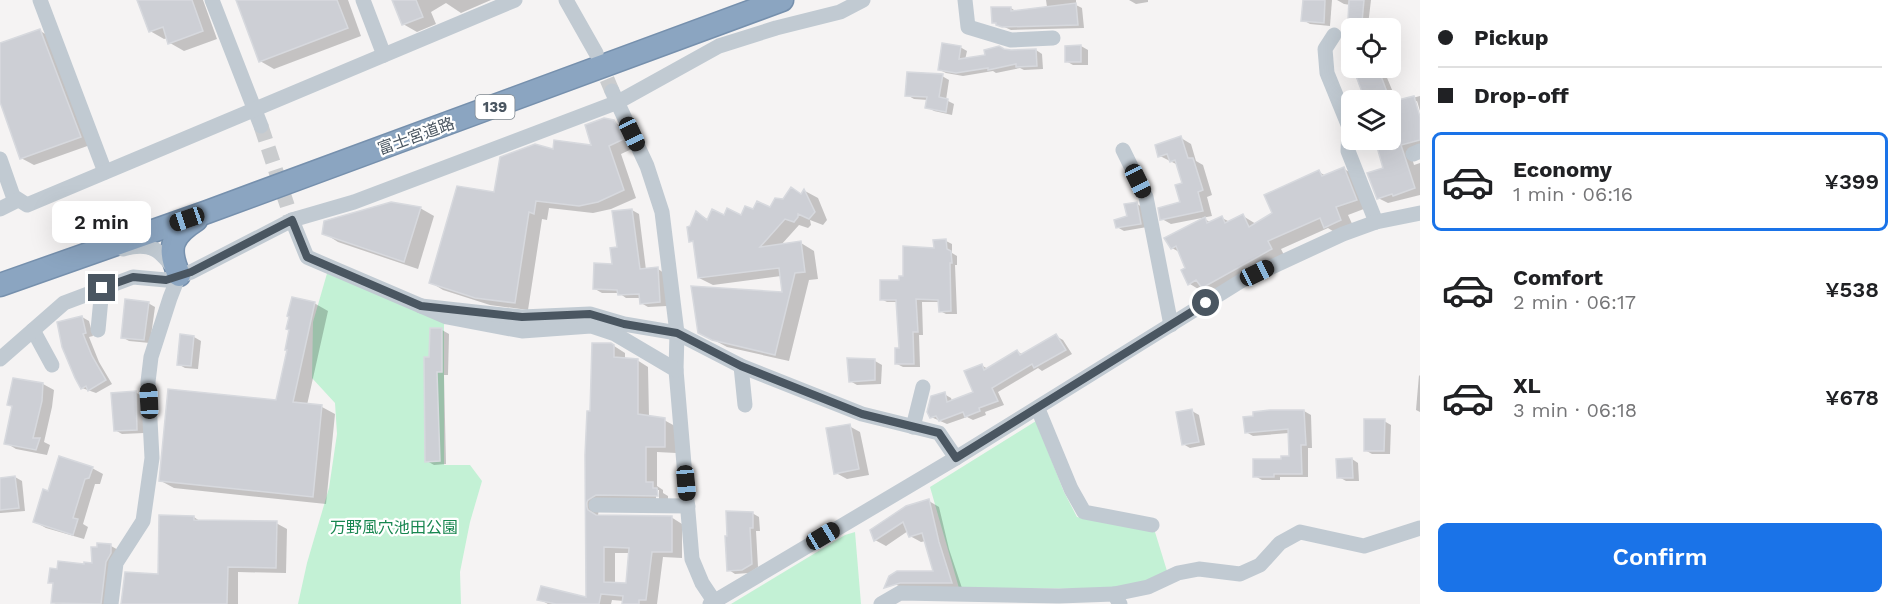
<!DOCTYPE html>
<meta charset="utf-8">
<style>
:root{--surface:#fff;--page:#f2f2f2;--text:#202124;--muted:#757577;--line:#e0e0e0;--accent:#1a73e8}
body{margin:0;font-family:"Work Sans","Noto Sans JP",sans-serif;background:var(--page);color:var(--text);height:100vh;display:flex;flex-direction:column;font-size:22px;white-space:nowrap}
*{box-sizing:border-box;margin:0}
p{font-size:20px;color:var(--muted)}
.icon{flex:none;width:33px;height:33px;fill:none;stroke:currentColor;stroke-width:2;stroke-linecap:round;stroke-linejoin:round}
.map{position:relative;flex:1;overflow:hidden}
.sheet{display:flex;flex-direction:column;background:var(--surface);width:480px}
.sheet>*{flex:none}
.guide{display:grid;align-content:center;height:132px;padding:0 18px;background:var(--surface)}
.controls{position:absolute;left:1341px;top:18px;display:grid;gap:12px}
.controls a{display:grid;place-items:center;width:60px;height:60px;border-radius:9px;background:var(--surface);box-shadow:0 6px 24px #0002;font-size:30px}
.end{position:absolute;width:27px;height:27px;margin:-14px;border:8px solid #4a5661;background:#fff;box-shadow:0 0 0 3px #fff}
.from{border-radius:50%}
.bubble{position:absolute;height:42px;border-radius:9px;background:var(--surface);box-shadow:0 6px 24px #0002;font-size:20px;font-weight:600;line-height:42px;text-align:center}
.car{position:absolute;width:18px;height:36px;margin:-18px -9px;border-radius:8px;box-shadow:0 0 4px 2px #0007;background:linear-gradient(#222 24%,#8ab4d8 0 40%,#222 0 76%,#8ab4d8 0 86%,#222 0)}
.guide b{display:flex;align-items:center;gap:21px;height:57px;font-size:22px}
.guide b+b{border-top:2px solid var(--line)}
.guide i{width:15px;height:15px;background:var(--text)}
ul{padding:0;list-style:none}
li{display:flex;align-items:center;gap:18px;height:99px;margin:0 12px 9px;padding:0 6px;border:3px solid transparent;border-radius:9px}
li div{flex:1}
li b{display:block;font-size:22px}
li em{font-style:normal;font-weight:600}
li.active{border-color:var(--accent)}
li>.icon{width:54px;height:54px;stroke-width:1.5}
.button{display:flex;gap:12px;margin-top:auto;padding:12px 18px}
.button a{flex:1;height:69px;border-radius:9px;background:var(--accent);color:#fff;font-size:24px;font-weight:600;line-height:69px;text-align:center}
main{display:flex;flex:1;min-height:0}
.map>svg:first-child{display:block}
.green{fill:#c3f1d5}
.shadow{fill:#0003;fill-rule:evenodd}
.building{fill:#cdcfd5;stroke:#d7d9de;stroke-width:1.5;fill-rule:evenodd}
.lines{fill:none;stroke-linecap:round;stroke-linejoin:round}
.minor-tunnel{stroke:#caccce;stroke-width:15;stroke-dasharray:15 8;stroke-linecap:butt}
.highway-casing{stroke:#7690ad;stroke-width:25}
.minor{stroke:#c1cad2;stroke-width:15}
.highway{stroke:#8ba5c1;stroke-width:22}
.route{stroke:#4a5661;stroke-width:8}
.labels{text-anchor:middle;dominant-baseline:central;stroke-width:4.5;stroke-linejoin:round;paint-order:stroke}
.shield{fill:#fff;stroke:#808990;stroke-width:1.5}
.shield-label{font-size:15px;font-weight:bold;fill:#4a5661}
.street-label{font-size:16px;fill:#4a5661;stroke:#fff}
.park-label{font-size:16px;fill:#17864f;stroke:#fff}
</style>
<main>
<div class="map">
<svg width="1420" height="604" viewBox="0 0 1420 604">
<rect width="100%" height="100%" fill="#f5f3f3"/>
<g class="green">
<path d="M328,270L444,322V465H470L482,481L470,522L460,572L461,604H298L307,563L329,488L337,434L335,403L312,378L313,322Z"/>
<path d="M1036,421L1064,492L1077,517L1155,532L1167,571L1143,582L1113,589L959,588L930,487Z"/>
<path d="M855,532L861,604H731L845,535Z"/>
</g>
<g class="shadow">
<path d="M139,0H203L217,39L184,51L170,43L168,38L164,39L150,31Z"/>
<path d="M238,0H348L361,36L274,69L260,61Z"/>
<path d="M394,0H491L461,13L446,3L431,12L436,24L417,32L403,24Z"/>
<path d="M1046,0H1076V5L1082,8L1084,28L1011,30L993,22L1011,8L1017,12L1047,7Z"/>
<path d="M1129,0H1148V2L1136,4Z"/>
<path d="M1304,0H1332L1330,26L1310,24L1303,20Z"/>
<path d="M1337,0H1371L1368,25L1356,24L1349,20L1351,5L1344,4Z"/>
<path d="M40,31L53,38L93,144L34,165L21,158L0,101V44Z"/>
<path d="M1081,46L1088,50V65H1073L1066,61Z"/>
<path d="M960,47L967,51L965,60L1003,51L1036,50L1042,54L1043,69L1024,70L1020,68L996,73L993,71L963,76L946,73L940,70Z"/>
<path d="M1352,47V63L1348,61L1344,50Z"/>
<path d="M1355,68H1383L1397,102L1420,96V111L1417,101L1414,102L1420,123V150L1412,158L1414,165L1420,163V195L1388,203L1378,198L1385,168L1376,140H1390V100H1371L1360,71Z"/>
<path d="M942,76L949,80L946,100L954,104L952,115L934,111L927,107L928,100L914,99L907,95Z"/>
<path d="M614,122L627,130L636,147L621,154L636,198L611,209L593,213L549,208L547,220L542,219L528,310L490,305L443,290L430,282L495,193L554,151L593,146Z"/>
<path d="M1181,138L1191,144L1196,161L1203,165L1212,195L1207,197L1212,216L1171,224L1162,219L1182,203L1184,184L1178,165L1160,156Z"/>
<path d="M1344,169L1358,177L1369,207L1348,215L1354,228L1339,235L1328,228L1281,249L1285,257L1217,295L1207,289L1203,292L1190,284L1183,271L1187,269L1181,253L1172,248L1205,219L1211,223L1222,218L1230,222L1243,216L1256,224L1273,213L1319,172L1326,176Z"/>
<path d="M805,191L818,198L827,220L823,225L810,220L811,225L808,228L799,225L781,245L801,243L814,251L818,279L809,280L789,361L727,347L714,340L783,294L781,276L713,285L699,278L694,243L691,241V227L697,213L709,220L725,217H742L754,211L771,209L784,201L802,195Z"/>
<path d="M1137,204L1144,208L1147,227L1124,231L1117,227L1128,218Z"/>
<path d="M420,208L434,216L418,269L338,242L324,233Z"/>
<path d="M632,210L639,214L646,270L658,269L664,273L667,306L648,307L641,303V298H626L619,293H602L595,289L614,265Z"/>
<path d="M946,241L952,244V253L957,256V265H955L957,314H946L940,311V302H922L923,335H919L920,367H903L897,364L900,349L898,302H887L881,299Z"/>
<path d="M148,303L155,307L150,343L129,341L122,337Z"/>
<path d="M314,303L328,311L307,405L322,407L335,414L326,504L174,488L161,481L277,402Z"/>
<path d="M82,317L89,321L93,336L89,337L99,362L112,384L96,393L82,388Z"/>
<path d="M442,330L449,334L448,375H444L446,464L434,465L427,461L431,359Z"/>
<path d="M1056,336L1063,340L1072,354L1042,371L1038,368L998,392L1004,405L985,412L986,415L973,420L967,417L947,424L931,417L944,394L951,398L952,401L975,393L981,365L988,369L1017,351L1023,355Z"/>
<path d="M194,337L201,341L198,369L185,368L178,364Z"/>
<path d="M611,344L625,353V359L637,360L648,367L649,417L664,420L675,426L676,453L657,452V486L663,490V493L668,496V501H659V490H656V501L599,506L598,516L671,517L682,524V558L663,557L657,604H624V601L612,600L611,604H548L539,599H588L587,455L592,413ZM615,553H630L628,585L615,584Z"/>
<path d="M875,361L882,365L881,384L857,385L850,381Z"/>
<path d="M1419,375L1420,376V412L1416,410Z"/>
<path d="M43,384L54,390L52,407L44,442L50,445L47,455L16,449L6,443L14,408L8,404Z"/>
<path d="M135,392L142,396L144,433L122,434L115,430Z"/>
<path d="M1192,411L1199,415L1205,445L1190,448L1183,444Z"/>
<path d="M1304,411L1311,415L1312,448H1308V477H1280V480H1262L1255,476L1290,457L1289,433L1253,436L1246,432Z"/>
<path d="M1384,421L1391,425L1390,454H1372L1365,450Z"/>
<path d="M849,426L860,432L869,475L847,479L836,473Z"/>
<path d="M1352,459L1358,463L1359,481H1346L1339,477Z"/>
<path d="M92,468L103,474L100,484H95L83,524L88,527L84,539L46,528L35,522L49,493Z"/>
<path d="M15,477L22,481L25,511L1,513H0V479Z"/>
<path d="M929,501L939,507L949,549L962,588L906,590L895,584L935,573L926,541L921,542L910,536L908,531L886,546L875,540Z"/>
<path d="M752,513L759,517L760,531H756L758,567L749,573L735,574L729,570Z"/>
<path d="M194,517L201,522L276,523L287,529L286,573L238,572V604H122L160,576Z"/>
<path d="M111,546L122,552L112,604H56L53,602L55,585L50,582L58,571L93,565Z"/>
</g>
<g class="building">
<path d="M137,0H192L203,31L168,44L163,27L149,32Z"/>
<path d="M236,0H337L348,28L259,62Z"/>
<path d="M392,0H416L423,17L402,25Z"/>
<path d="M1303,0H1325L1324,23L1301,21Z"/>
<path d="M1349,0H1364L1362,22L1348,20Z"/>
<path d="M1076,3L1078,25L1002,27L996,25V23H992L991,7H1011V11Z"/>
<path d="M40,29L81,137L20,159L0,102V43Z"/>
<path d="M942,43L961,46L959,59L985,55L984,50L999,46L1004,49L1011,50L1036,49L1037,66L1016,67V64L988,70V68L956,73L938,70Z"/>
<path d="M1081,45V62H1065V46Z"/>
<path d="M1353,68H1378L1390,100H1365Z"/>
<path d="M907,72L943,74L939,97L948,99L946,112L925,108L927,97L905,96Z"/>
<path d="M1414,96L1420,117V140L1401,145L1415,188L1393,196L1392,194L1377,199L1367,173L1383,168L1375,140H1390V102Z"/>
<path d="M604,118L614,120L624,139L609,146L624,190L598,202L579,206L536,201L534,214L529,212L515,303L475,298L429,283L457,186L494,192L500,157L535,144L553,149L554,140L591,145L585,125Z"/>
<path d="M1181,136L1188,158H1193L1203,190L1198,192L1203,211L1160,220L1158,208L1180,202L1175,185L1182,183L1175,160L1170,162L1167,154L1158,157L1155,145Z"/>
<path d="M1344,167L1357,200L1336,207L1341,220L1324,228L1320,218L1268,241L1272,249L1202,288L1196,280L1188,285L1181,270L1185,268L1176,246L1171,249L1164,238L1205,217L1207,223L1222,216L1225,223L1243,214L1249,227L1272,213L1264,195L1319,170L1322,176Z"/>
<path d="M791,187L801,194L804,189L815,212L809,219L798,214V217L794,222L785,219L760,247L801,241L805,272L795,273L775,355L712,340L698,333L691,286L782,292L779,268L698,278L693,241L689,242L687,227L690,226L696,211L707,220L712,209L724,215L727,208L741,215L745,206L753,209L757,201L770,207L775,198L783,199Z"/>
<path d="M391,202L421,207L404,262L322,234L324,221Z"/>
<path d="M1137,202L1141,224L1116,228L1114,220L1127,216L1124,204Z"/>
<path d="M632,209L640,269L658,267L660,302L640,304L639,294L618,295L617,290L593,289L594,263L612,264L610,248L617,247L612,211Z"/>
<path d="M946,239L947,249L951,251L952,263H950L951,311L939,312L938,300L916,299L918,332H913L914,364H895V348H899L896,300H880V280H899V276H903V246L934,248L933,240Z"/>
<path d="M292,297L315,302L293,402L322,405L313,497L159,481L168,389L276,400L287,350H285L289,330L286,329L289,317L287,316Z"/>
<path d="M125,299L149,302L144,340L121,338Z"/>
<path d="M82,316L86,333L83,334L92,356L106,380L88,391L86,386L81,389L75,378L62,347L57,322Z"/>
<path d="M430,328H442V372H437L440,461L425,462L424,357H429Z"/>
<path d="M180,334L194,336L191,366L177,365Z"/>
<path d="M1056,334L1066,350L1034,368L1032,364L992,388L998,401L979,408L980,411L965,417L963,412L939,421L936,416L930,418L927,412L931,396L945,392L947,402L973,392L964,371L982,364L984,370L1017,350L1020,355Z"/>
<path d="M592,343H611L614,345V357L638,359V414L665,418V447H646V482H653V488H657L658,496L596,495L588,500L586,504L588,510L596,515L672,516V552H652L646,600H639V604H622L623,596L601,594L599,604H556L537,600L541,586L586,597L585,455L587,411H590ZM604,547L629,548L626,583L604,582Z"/>
<path d="M847,358L875,359V380L849,382Z"/>
<path d="M13,378L43,383L42,401L33,438H40L36,450L4,444L12,406L7,405Z"/>
<path d="M136,391L137,430L114,431L111,393Z"/>
<path d="M1192,409L1199,442L1182,445L1176,412Z"/>
<path d="M1270,410H1304L1306,445H1301L1302,474H1274V477H1253V459H1281V456H1289L1288,429L1245,433L1243,417L1253,416V412Z"/>
<path d="M1364,419H1385L1384,451H1364Z"/>
<path d="M850,424L859,469L834,474L826,428Z"/>
<path d="M59,456L93,467L89,478L85,479L73,518L78,519L73,535L33,522L43,489L48,491Z"/>
<path d="M1352,458L1353,478H1337L1336,459Z"/>
<path d="M15,476L19,508L0,510V478Z"/>
<path d="M929,499L939,542L952,583H900L884,588L889,576L897,571H933L922,533L909,537L903,522L874,541L870,530L906,506Z"/>
<path d="M726,511L753,512V528H750L752,564L742,570L727,571L725,536H727Z"/>
<path d="M159,515L194,516V520L277,521L276,568L228,567L227,604H121L125,572L158,574Z"/>
<path d="M97,543L111,544V553L106,562L101,604L51,603L53,583H48L50,568L57,569L58,561L84,564V562L92,563L91,547H97Z"/>
</g>
<g class="lines">
<g class="minor-tunnel">
<path d="M598,58L612,91"/>
<path d="M261,126L292,220"/>
</g>
<defs>
<g id="highway">
<path d="M179,275C167,248 171,236 196,220"/>
<path d="M0,285L207,212L782,0"/>
</g>
</defs>
<use href="#highway" class="highway-casing"/>
<g class="minor">
<path d="M40,0L105,172"/>
<path d="M212,0L261,126"/>
<path d="M363,0L384,55"/>
<path d="M566,0L596,53"/>
<path d="M965,0L968,27L1011,40L1053,38"/>
<path d="M1334,35L1325,49L1327,73L1349,127L1348,151L1376,222"/>
<path d="M612,91L647,166L662,212L677,333L676,370L692,559L702,583L714,601"/>
<path d="M1123,150L1146,197L1171,325"/>
<path d="M1413,154L1420,151"/>
<path d="M0,159L13,196L27,205L515,0"/>
<path d="M0,209L18,200"/>
<path d="M292,220L307,257L447,317L522,331L591,326L615,334L676,370"/>
<path d="M421,306L522,317L590,314L624,324L677,333L741,366L862,414L939,433L956,458"/>
<path d="M33,330L52,365"/>
<path d="M98,330L102,288"/>
<path d="M0,359L64,303L133,277L166,280L191,272L292,220L354,202L618,102L719,46L776,28L840,12L863,0"/>
<path d="M741,366L745,405"/>
<path d="M1038,409L1071,489L1084,512L1152,525"/>
<path d="M913,427L923,387"/>
<path d="M596,505L688,506"/>
<path d="M1114,594L1148,587L1178,573L1199,569L1240,574L1260,565L1280,543L1300,532L1364,546L1420,528"/>
<path d="M111,604L116,563L143,521L152,458L148,382L151,357L170,298L179,275C162,253 154,240 123,249"/>
<path d="M710,604L956,458L1241,281L1343,234L1376,222L1420,213"/>
<path d="M881,604L900,593L1059,596L1114,594L1120,604"/>
</g>
<use href="#highway" class="highway"/>
</g>
<g class="lines">
<path class="route" d="M102,288L133,277L166,280L191,272L292,220L307,257L421,306L522,317L590,314L624,324L677,333L741,366L862,414L939,433L956,458L1206,303"/>
</g>
<g class="labels">
<rect class="shield" x="475.5" y="95" width="39" height="24" rx="4.5"/>
<g class="shield-label">
<text x="495" y="107">139</text>
</g>
<g class="street-label">
<text transform="translate(416 136) rotate(-20)">富士宮道路</text>
</g>
<g class="park-label">
<text x="394" y="527">万野風穴池田公園</text>
</g>
</g>
</svg>
<div class="controls">
<a><svg class="icon" aria-label="locate" viewBox="0 0 24 24"><circle cx="12" cy="12" r="6"/><path d="M12 2v4M12 18v4M2 12h4M18 12h4"/></svg></a>
<a><svg class="icon" aria-label="layers" viewBox="0 0 24 24"><path d="M12 4l9 5-9 5-9-5zM3 14l9 5 9-5"/></svg></a>
</div>
<i class="end from" style="left:1206px;top:303px"></i>
<i class="end" style="left:102px;top:288px"></i>
<div class="bubble" style="left:52px;top:201px;width:99px">2 min</div>
<i class="car" style="left:632px;top:134px;rotate:155deg"></i>
<i class="car" style="left:1138px;top:181px;rotate:154deg"></i>
<i class="car" style="left:187px;top:219px;rotate:251deg"></i>
<i class="car" style="left:1257px;top:273px;rotate:64deg"></i>
<i class="car" style="left:149px;top:401px;rotate:357deg"></i>
<i class="car" style="left:686px;top:483px;rotate:175deg"></i>
<i class="car" style="left:823px;top:536px;rotate:59deg"></i>
</div>
<section class="sheet">
<div class="guide">
<b><i class="from"></i>Pickup</b>
<b><i></i>Drop-off</b>
</div>
<ul>
<li class="active"><svg class="icon" aria-label="car" viewBox="0 0 24 24"><path d="M5 17H2v-5l4-1 3-4h7l3 4 3 1v5h-3M9 17h6M6 11h13"/><circle cx="7" cy="17" r="2"/><circle cx="17" cy="17" r="2"/></svg><div><b>Economy</b><p>1 min · 06:16</p></div><em>¥399</em></li>
<li><svg class="icon" aria-label="car" viewBox="0 0 24 24"><path d="M5 17H2v-5l4-1 3-4h7l3 4 3 1v5h-3M9 17h6M6 11h13"/><circle cx="7" cy="17" r="2"/><circle cx="17" cy="17" r="2"/></svg><div><b>Comfort</b><p>2 min · 06:17</p></div><em>¥538</em></li>
<li><svg class="icon" aria-label="car" viewBox="0 0 24 24"><path d="M5 17H2v-5l4-1 3-4h7l3 4 3 1v5h-3M9 17h6M6 11h13"/><circle cx="7" cy="17" r="2"/><circle cx="17" cy="17" r="2"/></svg><div><b>XL</b><p>3 min · 06:18</p></div><em>¥678</em></li>
</ul>
<div class="button"><a>Confirm</a></div>
</section>
</main>
